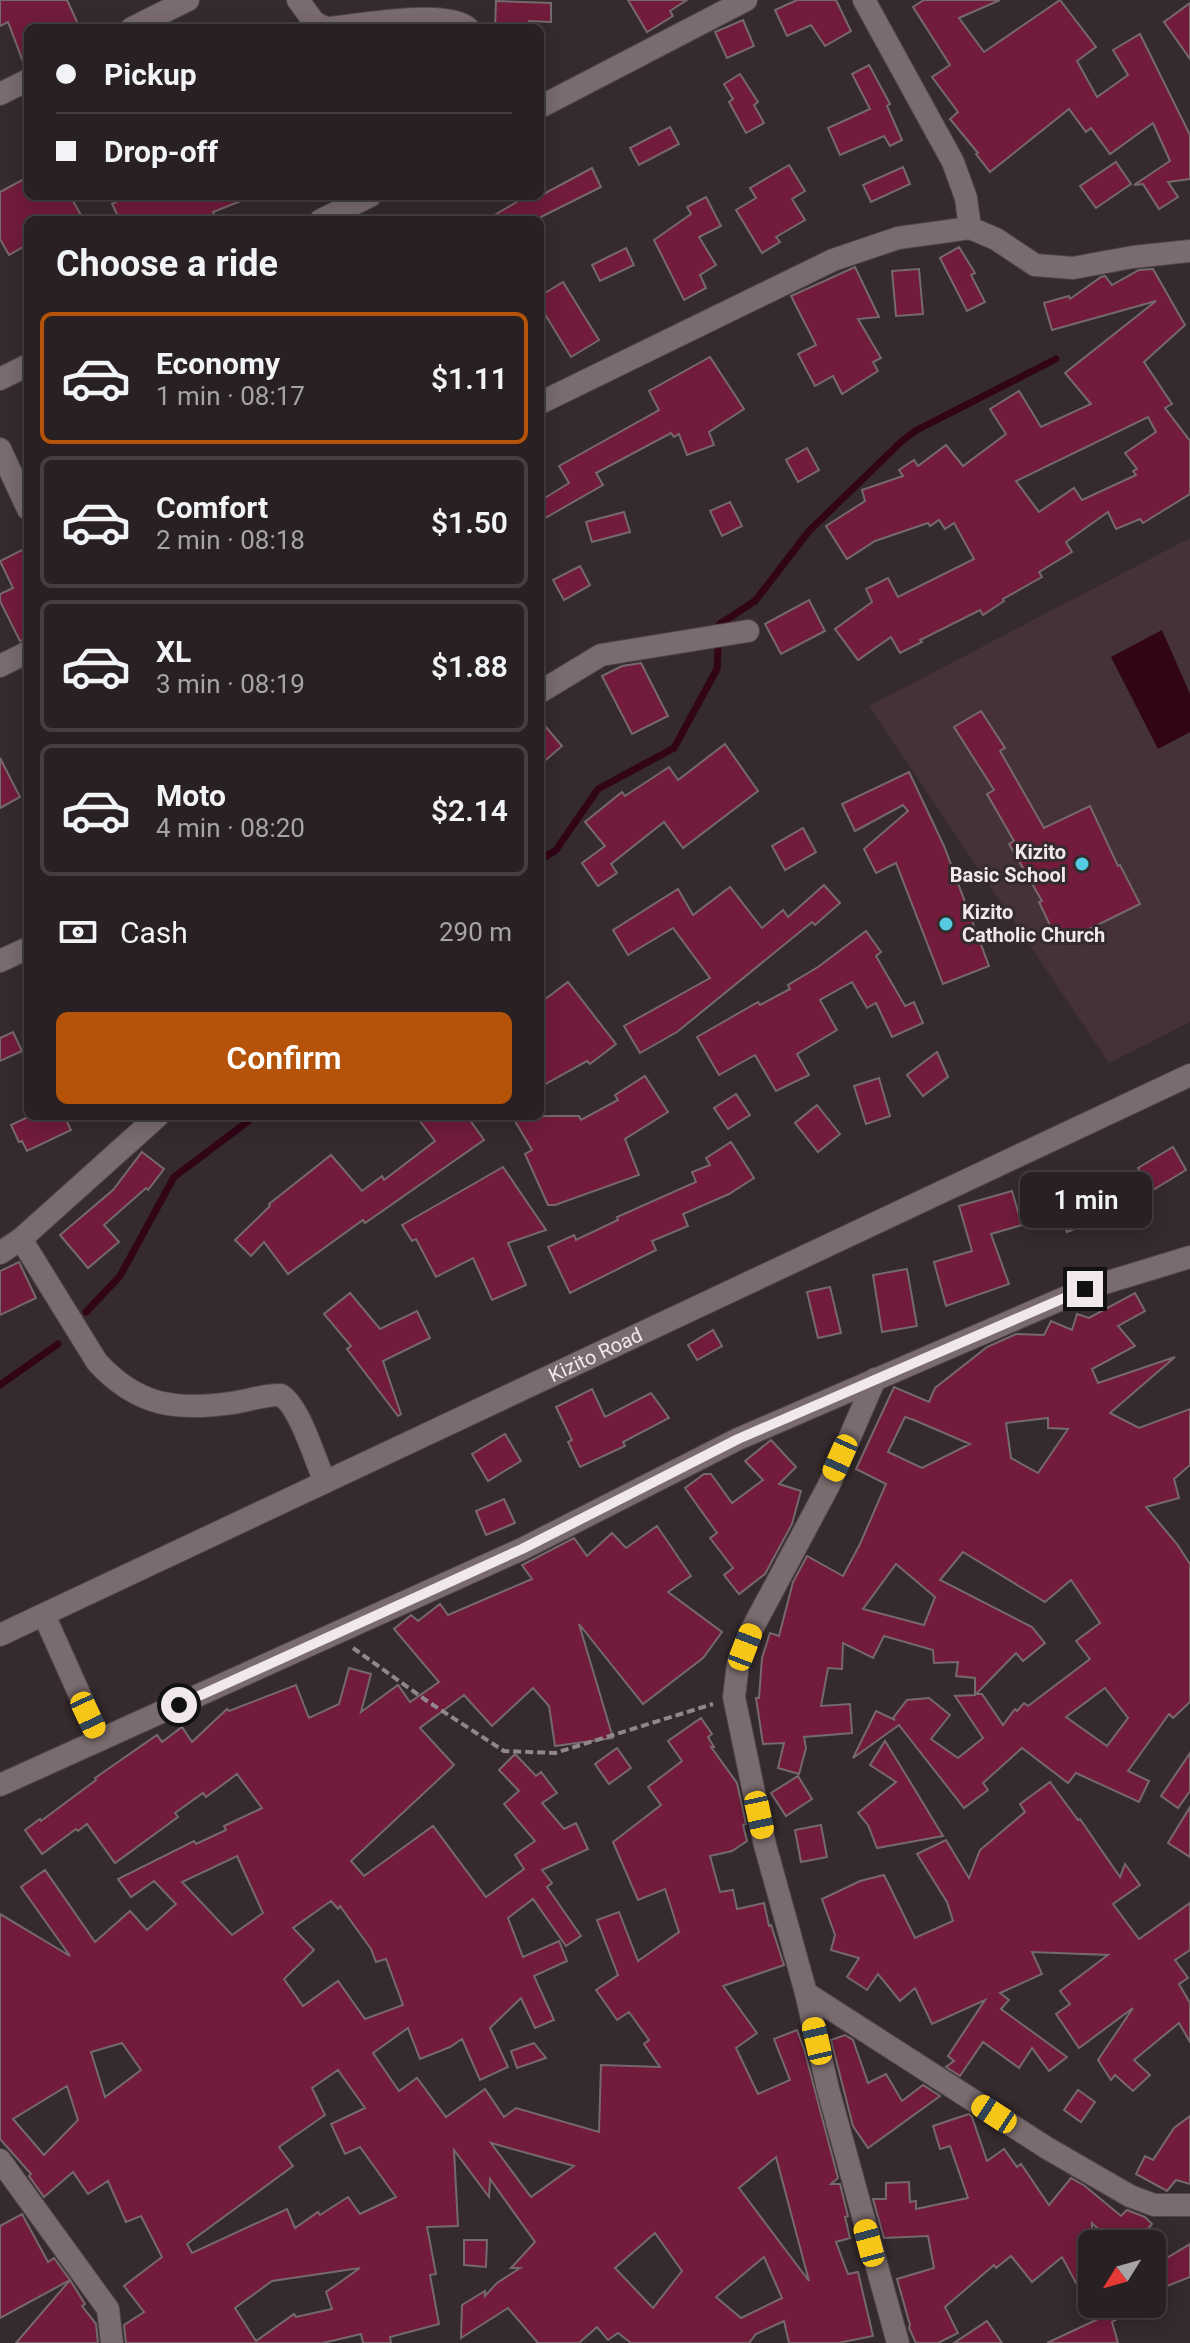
<!DOCTYPE html>
<meta charset="utf-8">
<style>
:root{--surface:#282022;--page:#30282a;--text:#f1f3f6;--muted:#a5a3a5;--line:#443e40;--accent:#b45309}
body{margin:0;font-family:Roboto,sans-serif;background:var(--page);color:var(--text);height:100vh;display:flex;flex-direction:column;font-size:30px;white-space:nowrap}
*{box-sizing:border-box;margin:0}
p{font-size:26px;color:var(--muted)}
.icon{flex:none;width:44px;height:44px;fill:none;stroke:currentColor;stroke-width:2;stroke-linecap:round;stroke-linejoin:round}
.map{position:relative;flex:1;overflow:hidden}
.side{position:absolute;left:24px;top:216px;width:520px;height:904px;display:flex;flex-direction:column;background:var(--surface);border-radius:12px;box-shadow:0 4px 20px #0003,0 0 0 2px var(--line)}
.side>*{flex:none}
.hud{position:absolute;left:24px;top:24px;width:520px;height:176px;border-radius:12px;box-shadow:0 4px 20px #0003,0 0 0 2px var(--line);display:grid;align-content:center;height:176px;padding:0 32px;background:var(--surface)}
.needle{width:52px;rotate:233deg}
.controls{position:absolute;left:1078px;top:2230px;display:grid;gap:16px}
.controls a{display:grid;place-items:center;width:88px;height:88px;border-radius:12px;background:var(--surface);box-shadow:0 4px 20px #0003,0 0 0 2px var(--line);font-size:40px}
.end{position:absolute;width:36px;height:36px;margin:-18px;border:10px solid #f0e8ea;background:#111;box-shadow:0 0 0 4px #111}
.from{border-radius:50%}
.bubble{position:absolute;height:56px;border-radius:12px;background:var(--surface);box-shadow:0 4px 20px #0003,0 0 0 2px var(--line);font-size:26px;font-weight:600;line-height:56px;text-align:center}
.car{position:absolute;width:24px;height:48px;margin:-24px -12px;border-radius:10px;box-shadow:0 0 6px 2px #0007;background:linear-gradient(#f5c518 24%,#345 0 40%,#f5c518 0 76%,#345 0 86%,#f5c518 0)}
.hud b{display:flex;align-items:center;gap:28px;height:76px;font-size:30px}
.hud b+b{border-top:2px solid var(--line)}
.hud i{width:20px;height:20px;background:var(--text)}
ul{padding:0;list-style:none}
li{display:flex;align-items:center;gap:24px;height:132px;margin:0 16px 12px;padding:0 16px;border:4px solid var(--line);border-radius:12px}
li div{flex:1}
li b{display:block;font-size:30px}
li em{font-style:normal;font-weight:600}
li.on{border-color:var(--accent)}
li>.icon{width:72px;height:72px;stroke-width:1.5}
h2{padding:0 32px;font-size:36px;line-height:96px}
.pay{display:flex;align-items:center;gap:20px;height:88px;padding:0 32px;font-size:30px}
.pay p{margin-inline-start:auto}
.action{display:flex;gap:16px;margin-top:auto;padding:16px 32px}
.action a{flex:1;height:92px;border-radius:12px;background:var(--accent);color:#fff;font-size:32px;font-weight:600;line-height:92px;text-align:center}
.map>svg:first-child{display:block}
.built{fill:#443237}
.water{fill:#310416}
.lines{fill:none;stroke-linecap:round;stroke-linejoin:round}
.stream{stroke:#310416;stroke-width:7}
.building{fill:#721b3c;stroke:#76696c;stroke-width:2;fill-rule:evenodd}
.minor-casing{stroke:#504548;stroke-width:24}
.path{stroke:#91878a;stroke-width:4;stroke-dasharray:8 4;stroke-linecap:butt}
.minor{stroke:#796b6e;stroke-width:22}
.route{stroke:#f0e8ea;stroke-width:10}
.poi-dot{fill:#55cae0;stroke:#352a2d;stroke-width:3}
.labels{text-anchor:middle;dominant-baseline:central;stroke-width:6;stroke-linejoin:round;paint-order:stroke}
.poi-label{font-size:20px;font-weight:bold;fill:#f0e8ea;stroke:#352a2d;text-anchor:end}
.street-label{font-size:20px;fill:#f0e8ea;stroke:#352a2d}
</style>
<div class="map">
<svg width="1190" height="2343" viewBox="0 0 1190 2343">
<rect width="100%" height="100%" fill="#352a2d"/>
<path class="built" d="M1190,538V1022L1109,1063L869,706Z"/>
<path class="water" d="M1162,630L1190,694V732L1158,749L1111,657Z"/>
<g class="lines">
<g class="stream">
<path d="M720,624L755,601L809,531L902,441L915,431L1056,359"/>
<path d="M540,860L556,850L598,789L674,748L717,669L718,650"/>
<path d="M86,1312L120,1276L174,1177L255,1116"/>
<path d="M0,1385L58,1344"/>
</g>
</g>
<g class="building">
<path d="M0,0H67L78,24L68,28H28V66L25,67L8,22L0,26Z"/>
<path d="M628,0H687L670,11L673,16L647,32Z"/>
<path d="M797,0H836L851,31L825,46L811,25L787,36L775,10Z"/>
<path d="M924,0H1000L959,18L984,52L1060,0L1096,47L1077,61L1097,97L1128,75L1113,50L1140,34L1190,135V179L1168,182L1178,197L1159,209L1143,184L1134,185L1170,161L1153,123L1110,154L1091,128L1086,132L1069,109L990,172L976,154L978,153L950,119L958,112L932,77L950,65L913,7Z"/>
<path d="M496,1L551,3V22L529,21V28H495Z"/>
<path d="M1190,3V59L1164,22Z"/>
<path d="M743,20L754,46L727,58L715,32Z"/>
<path d="M869,65L890,104L887,106L902,140L890,146L884,136L840,155L828,128L870,109L852,74Z"/>
<path d="M740,74L758,102L754,105L764,123L746,133L729,102L733,99L724,84Z"/>
<path d="M670,127L679,144L639,165L630,148Z"/>
<path d="M1116,162L1131,184L1096,208L1080,186Z"/>
<path d="M789,165L805,191L792,199L805,220L776,237L780,242L762,253L736,210L756,198L750,188Z"/>
<path d="M903,167L910,184L871,202L863,185Z"/>
<path d="M592,168L601,187L535,220H486L527,196L528,200L540,196Z"/>
<path d="M28,177V196H70L81,215L71,220H28V244L9,255L0,239V192Z"/>
<path d="M127,196H251V197L213,212L217,220H120L112,204Z"/>
<path d="M706,197L721,226L699,237L716,265L700,275L706,288L684,300L654,240L691,214L687,207Z"/>
<path d="M959,247L975,273L971,275L985,302L967,311L940,258Z"/>
<path d="M626,248L634,265L600,281L592,265Z"/>
<path d="M855,267L879,317L858,319L881,358L873,362L878,371L842,394L833,376L815,386L798,354L816,345L791,296Z"/>
<path d="M919,269L923,314L896,316L892,271Z"/>
<path d="M1153,269L1185,325L1144,362L1172,404L1165,408L1190,441V494L1143,523L1140,519L1116,529L1108,512L1066,542L1072,552L1039,572L1042,577L1003,599L1004,601L983,615L980,610L920,640L922,642L900,653L891,637L858,660L835,629L872,602L866,589L888,578L898,597L974,559L954,523L945,529L939,520L930,526L928,523L875,541L847,559L826,526L865,501L862,490L903,476L899,470L914,460L918,466L946,445L963,466L1006,434L990,409L1019,391L1041,427L1091,404L1065,373L1156,301L1052,330L1044,303L1069,296L1070,299L1101,277L1105,276L1112,285L1139,270ZM1148,417L1156,432L1125,453L1137,469L1133,471L1136,475L1082,500L1074,488L1039,512L1016,481Z"/>
<path d="M563,282L599,340L571,357L540,306V296Z"/>
<path d="M710,357L744,409L709,432L714,445L687,455L679,434L674,437L671,433L596,473L603,485L540,521V501L569,483L559,466L659,410L649,391Z"/>
<path d="M807,448L819,470L798,482L786,460Z"/>
<path d="M730,502L742,526L722,536L710,511Z"/>
<path d="M624,512L630,532L592,542L586,522Z"/>
<path d="M22,550L28,562V638L20,641L0,601V594L13,588L0,561Z"/>
<path d="M580,566L590,585L564,600L553,580Z"/>
<path d="M809,600L825,631L781,654L765,624Z"/>
<path d="M641,663L668,716L632,734L602,676L622,666Z"/>
<path d="M981,711L1005,748L1000,751L1044,828L1090,806L1118,866L1120,865L1140,904L1059,944L1039,902L1042,901L1009,844L1014,841L987,794L994,790L954,727Z"/>
<path d="M540,720L562,746L540,765Z"/>
<path d="M725,744L758,791L683,848L664,822L611,864L617,873L598,886L582,863L605,846L585,822L622,792L625,796L669,767L678,780Z"/>
<path d="M0,758L20,797L0,808Z"/>
<path d="M909,772L944,846L989,966L943,984L896,863L876,873L864,849L908,811L903,805L855,831L842,804Z"/>
<path d="M803,828L816,852L785,870L772,846Z"/>
<path d="M824,885L840,903L815,925L812,922L677,1032L640,1053L624,1026L710,978L673,928L628,955L613,930L678,889L693,915L730,887L762,928L783,910L788,917Z"/>
<path d="M866,931L881,952L876,956L905,1006L914,1002L923,1023L892,1037L876,1003L867,1008L852,982L820,1000L837,1030L797,1054L809,1075L776,1091L755,1055L719,1075L697,1037L758,1002L760,1005L790,989L788,985L818,967Z"/>
<path d="M568,982L616,1044L590,1064L587,1061L540,1087V1003Z"/>
<path d="M13,1032L22,1051L0,1061V1038Z"/>
<path d="M937,1052L948,1077L923,1096L907,1075Z"/>
<path d="M645,1076L668,1112L625,1139L639,1175L555,1205H548L525,1154L532,1150L512,1116H579L581,1120L618,1100L615,1095Z"/>
<path d="M879,1078L890,1116L866,1124L854,1086Z"/>
<path d="M736,1094L750,1115L728,1129L714,1108Z"/>
<path d="M817,1105L840,1134L818,1152L795,1123Z"/>
<path d="M30,1116H64L71,1130L27,1151L22,1141L19,1142L11,1125Z"/>
<path d="M416,1116H467L484,1140L365,1223L363,1220L288,1274L264,1242L251,1256L235,1240L270,1206L269,1204L331,1155L362,1191L382,1176L384,1180L435,1141Z"/>
<path d="M731,1142L754,1178L729,1194L683,1214L688,1226L652,1241L656,1250L570,1293L548,1247L574,1235L576,1240L618,1220L617,1217L696,1182L692,1172L710,1165L706,1158Z"/>
<path d="M1173,1147L1186,1170L1115,1213L1067,1232L1054,1204L1074,1195L1077,1203L1144,1176L1138,1168Z"/>
<path d="M142,1152L164,1169L148,1190L146,1188L104,1225L119,1242L88,1268L60,1235L113,1190Z"/>
<path d="M503,1167L546,1230L508,1243L526,1285L492,1300L473,1258L436,1277L416,1239L412,1241L402,1225Z"/>
<path d="M1012,1191L1022,1225L991,1234L1009,1284L946,1306L934,1262L972,1251L959,1206Z"/>
<path d="M19,1262L36,1298L0,1315V1271Z"/>
<path d="M907,1269L917,1326L882,1332L873,1275Z"/>
<path d="M830,1287L841,1333L818,1338L807,1292Z"/>
<path d="M350,1293L380,1329L417,1311L430,1338L383,1361L401,1414L398,1416L347,1349L351,1346L324,1314Z"/>
<path d="M1135,1293L1145,1311L1118,1326L1135,1346L1092,1369L1098,1383L1175,1357L1110,1413L1139,1428L1190,1409V1465L1174,1479L1179,1498L1146,1507L1177,1544L1190,1564V1702L1173,1718L1169,1714L1128,1771L1149,1781L1139,1802L1076,1773L1068,1783L1022,1748L983,1783L988,1790L964,1808L899,1725L853,1758L876,1711L895,1720L893,1718L907,1700L929,1698L950,1715L931,1739L958,1758L983,1738L955,1696L975,1695V1678L956,1676L958,1662L934,1663L933,1650L884,1636L873,1658L843,1643L842,1669L828,1668L821,1706L850,1704L852,1733L804,1737L806,1748L799,1774L778,1768L784,1743L763,1744L756,1698H759L762,1658L770,1633L779,1636L793,1582L807,1556L843,1576L860,1544L886,1484L856,1469L894,1387L929,1402L935,1388L987,1347L1016,1334L1044,1335L1051,1321L1072,1330L1077,1314L1089,1318ZM905,1417L914,1420L970,1444L922,1468L888,1452ZM1048,1418V1428L1068,1429L1038,1473L1011,1458L1006,1423ZM963,1552L1045,1602L1071,1580L1100,1623L1076,1641L1090,1659L1028,1706L1024,1703L1017,1711L1015,1709L1003,1725L982,1694H976L1016,1653L1023,1661L1045,1643L1032,1627L940,1580ZM896,1564L935,1597L924,1625L863,1609ZM1105,1688L1128,1718L1107,1746L1066,1717Z"/>
<path d="M713,1330L722,1346L697,1360L688,1345Z"/>
<path d="M592,1389L605,1417L651,1393L669,1418L623,1442L625,1446L580,1467L568,1442L572,1440L556,1407Z"/>
<path d="M505,1434L521,1461L488,1481L472,1454Z"/>
<path d="M771,1440L796,1467L779,1484L801,1491L792,1524L765,1574L739,1594L724,1575L733,1568L710,1538L717,1533L685,1488L704,1474H711L732,1503L763,1480L745,1461Z"/>
<path d="M504,1499L515,1523L486,1535L476,1511Z"/>
<path d="M657,1526L691,1576L668,1592L722,1632L703,1658L643,1704L579,1624L613,1738L555,1746L549,1706L533,1688L492,1726L464,1695L420,1728L454,1765L351,1861L364,1876L433,1826L486,1897L524,1869L515,1855L535,1841L504,1804L519,1791L499,1770L515,1754L536,1776L541,1772L557,1793L542,1803L564,1829L576,1823L588,1849L542,1870L552,1883L547,1887L581,1936L566,1946L533,1899L508,1918L523,1957L559,1941L567,1961L534,1976L554,2020L535,2028L521,1998L490,2028L508,2067L480,2080L462,2039L450,2047L420,2059L408,2028L373,2053L399,2091L417,2078L446,2117L485,2089L504,2117L516,2108L599,2132L601,2065L660,2067L644,2044L649,2040L629,2012L617,2020L596,1990L618,1975L597,1920L619,1912L638,1961L679,1932L665,1889L638,1900L613,1842L661,1805L648,1787L682,1761L668,1741L701,1718L712,1734L708,1737L714,1747H711L737,1783L746,1824L743,1825L747,1841L732,1851L710,1856L720,1892L733,1890L737,1909L764,1903L769,1926L771,1925L784,1965L723,1986L757,2033L736,2048L758,2094L790,2080L774,2039L797,2030L804,2049L838,2178L831,2184H840L848,2216L845,2217L850,2238L836,2242L848,2274L858,2272L873,2336L838,2343H789L784,2321L756,2334L749,2343H631L618,2333L608,2340L597,2327L579,2343H538L508,2308L461,2338L462,2305L485,2291V2296L497,2283L520,2268H511L535,2242L490,2179L489,2197L454,2150L458,2226L427,2227L436,2274L430,2275L439,2324L390,2337L391,2343H363L361,2334L323,2343H126L124,2325L144,2312L124,2286L162,2257L141,2216L126,2222L108,2181L88,2194L73,2172L44,2197L29,2176L31,2174L0,2139V1914L70,1956L21,1887L45,1870L95,1942L130,1911L147,1930L176,1904L154,1881L131,1897L118,1879L194,1841L196,1844L226,1830L224,1826L262,1808L237,1774L206,1797L203,1793L175,1813L178,1817L115,1863L87,1824L78,1831L76,1829L42,1854L25,1830L40,1819L41,1821L96,1780L95,1778L157,1735L162,1742L182,1727L192,1742L227,1709L229,1711L296,1685L309,1718L339,1704L349,1668L371,1674L361,1712L398,1685L410,1702L439,1682L394,1629L411,1615L418,1621L440,1604L448,1615L532,1579L522,1565L574,1538L587,1556L612,1533L626,1548ZM237,1856L263,1913L232,1935L182,1882ZM331,1901L338,1909L340,1906L371,1949L376,1962L386,1959L403,2005L365,2019L338,1981L303,2006L284,1979L314,1950L293,1928ZM122,2043L141,2070L105,2097L91,2052ZM338,2070L365,2108L331,2124L345,2154L360,2147L396,2197L360,2214L348,2197L320,2215L318,2212L295,2228L287,2209L192,2253L187,2244L293,2166L279,2147L325,2115L312,2088ZM67,2086L78,2120L44,2155L13,2119ZM491,2143L574,2166L531,2197ZM776,2157L809,2281L739,2188ZM655,2233L682,2271L653,2308L615,2268ZM764,2257L782,2298L741,2318L716,2297ZM360,2268L326,2292L332,2309L296,2317L294,2314L256,2341L235,2308L272,2281Z"/>
<path d="M885,1741L906,1775L943,1836L877,1848L868,1825L858,1813L896,1782L870,1765Z"/>
<path d="M617,1748L631,1768L609,1784L595,1764Z"/>
<path d="M1190,1753V1791L1178,1808L1161,1796Z"/>
<path d="M798,1776L812,1799L786,1816L771,1793Z"/>
<path d="M1050,1782L1078,1820L1080,1819L1120,1877L1125,1864L1140,1885L1113,1904L1139,1939L1190,1903V1950L1175,1960L1188,1978L1179,1984L1190,2003V2042L1179,2023L1134,2060L1150,2075L1133,2091L1115,2075L1111,2080L1098,2060L1133,2008L1079,2048L1056,2014L1070,2004L1060,1991L1108,1955L1032,1952L1042,1974L1000,1993L1009,2000L1001,2009L1067,2057L1049,2071L1032,2048L1019,2068L983,2042L960,2076L946,2067L954,2061L948,2056L985,2000L932,2024L915,1988L900,2001L878,1974L867,1990L847,1977L859,1958L831,1950L835,1935L822,1899L860,1881L884,1875L915,1938L953,1921L947,1902L917,1854L946,1840L969,1878L980,1850L1025,1812L1020,1804Z"/>
<path d="M1190,1807V1857L1168,1843Z"/>
<path d="M821,1825L827,1857L801,1862L795,1830Z"/>
<path d="M845,2035L853,2040L868,2083L886,2074L902,2101L923,2085L940,2096L868,2148L853,2126L831,2040Z"/>
<path d="M534,2043L546,2058L517,2068L511,2051Z"/>
<path d="M1078,2090L1095,2102L1081,2122L1064,2110Z"/>
<path d="M969,2114L972,2117L987,2161L1004,2149L1017,2167L1021,2164L1049,2205L1071,2178L1085,2186L1121,2216L1127,2210L1145,2217L1152,2224L1142,2236L1146,2244H1114L1092,2223V2304H1144L1112,2322L1118,2343H1047L1096,2320L1062,2257L1032,2282L1011,2256L996,2268L994,2265L945,2307L958,2333L938,2343H916L909,2328L910,2325L897,2279L934,2268L928,2236L884,2238L873,2199H886V2183L909,2182L910,2202L916,2201V2209L968,2198L950,2146L940,2149L933,2126Z"/>
<path d="M1190,2116V2184L1176,2180L1167,2191L1136,2174L1145,2156L1153,2160L1174,2128Z"/>
<path d="M22,2214L48,2262L54,2258L70,2280L0,2318V2226Z"/>
<path d="M464,2240H487L486,2267L464,2265Z"/>
<path d="M1190,2244V2277L1152,2292V2267Z"/>
<path d="M70,2280L85,2304L82,2306L96,2324L98,2343H16Z"/>
<path d="M987,2321L1002,2343H954Z"/>
</g>
<g class="lines">
<defs>
<g id="minor">
<path d="M298,0L314,22L326,28"/>
<path d="M864,0L953,162L966,198L970,228"/>
<path d="M132,28L188,0"/>
<path d="M329,28C359,25 446,9 468,28"/>
<path d="M0,94L28,80"/>
<path d="M540,107L746,0"/>
<path d="M321,220L370,196"/>
<path d="M0,379L28,365"/>
<path d="M540,403L833,260L898,238L970,228L996,239L1035,265L1073,268L1133,257L1190,251"/>
<path d="M0,449L28,509"/>
<path d="M0,666L28,652"/>
<path d="M540,692L601,655L748,631"/>
<path d="M0,961L28,948"/>
<path d="M21,1239L97,1362C137,1406 176,1411 232,1403C248,1401 265,1394 281,1395C300,1407 315,1460 325,1482"/>
<path d="M0,1253L21,1239L158,1116"/>
<path d="M875,1379L829,1485L752,1629L738,1664L734,1697L765,1845L806,1993L1047,2148L1130,2196L1154,2205H1190"/>
<path d="M44,1615L100,1740"/>
<path id="s1" d="M0,1635L1190,1075"/>
<path d="M0,1785L522,1549L738,1439L1085,1289L1190,1257"/>
<path d="M806,1993L828,2089L898,2343"/>
<path d="M0,2160L108,2309L112,2343"/>
</g>
</defs>
<use href="#minor" class="minor-casing"/>
<path class="path" d="M353,1648L427,1701L504,1751L555,1753L713,1704"/>
<use href="#minor" class="minor"/>
</g>
<g class="lines">
<path class="route" d="M179,1705L522,1549L738,1439L1085,1289"/>
</g>
<g class="poi-dot">
<circle cx="1082" cy="864" r="8"/>
<circle cx="946" cy="924" r="8"/>
</g>
<g class="labels">
<g class="poi-label">
<text x="1066" y="852">Kizito<tspan x="1066" dy="23">Basic School</tspan></text>
<text x="962" y="912" text-anchor="start">Kizito<tspan x="962" dy="23">Catholic Church</tspan></text>
</g>
<g class="street-label">
<text stroke="none"><textPath href="#s1" startOffset="658">Kizito Road</textPath></text>
</g>
</g>
</svg>
<div class="controls">
<a><svg class="needle" viewBox="-14 -14 28 28"><path d="M0-13l5 13h-10z" fill="#e53935"/><path d="M0 13l5-13h-10z" fill="#a5a3a5"/></svg></a>
</div>
<i class="end from" style="left:179px;top:1705px"></i>
<i class="end" style="left:1085px;top:1289px"></i>
<div class="bubble" style="left:1020px;top:1172px;width:132px">1 min</div>
<i class="car" style="left:840px;top:1458px;rotate:204deg"></i>
<i class="car" style="left:745px;top:1647px;rotate:21deg"></i>
<i class="car" style="left:88px;top:1715px;rotate:155deg"></i>
<i class="car" style="left:759px;top:1815px;rotate:168deg"></i>
<i class="car" style="left:817px;top:2041px;rotate:347deg"></i>
<i class="car" style="left:994px;top:2114px;rotate:303deg"></i>
<i class="car" style="left:869px;top:2243px;rotate:345deg"></i>
<div class="hud">
<b><i class="from"></i>Pickup</b>
<b><i></i>Drop-off</b>
</div>
<section class="side">
<h2>Choose a ride</h2>
<ul>
<li class="on"><svg class="icon" aria-label="car" viewBox="0 0 24 24"><path d="M5 17H2v-5l4-1 3-4h7l3 4 3 1v5h-3M9 17h6M6 11h13"/><circle cx="7" cy="17" r="2"/><circle cx="17" cy="17" r="2"/></svg><div><b>Economy</b><p>1 min · 08:17</p></div><em>$1.11</em></li>
<li><svg class="icon" aria-label="car" viewBox="0 0 24 24"><path d="M5 17H2v-5l4-1 3-4h7l3 4 3 1v5h-3M9 17h6M6 11h13"/><circle cx="7" cy="17" r="2"/><circle cx="17" cy="17" r="2"/></svg><div><b>Comfort</b><p>2 min · 08:18</p></div><em>$1.50</em></li>
<li><svg class="icon" aria-label="car" viewBox="0 0 24 24"><path d="M5 17H2v-5l4-1 3-4h7l3 4 3 1v5h-3M9 17h6M6 11h13"/><circle cx="7" cy="17" r="2"/><circle cx="17" cy="17" r="2"/></svg><div><b>XL</b><p>3 min · 08:19</p></div><em>$1.88</em></li>
<li><svg class="icon" aria-label="car" viewBox="0 0 24 24"><path d="M5 17H2v-5l4-1 3-4h7l3 4 3 1v5h-3M9 17h6M6 11h13"/><circle cx="7" cy="17" r="2"/><circle cx="17" cy="17" r="2"/></svg><div><b>Moto</b><p>4 min · 08:20</p></div><em>$2.14</em></li>
</ul>
<div class="pay"><svg class="icon" aria-label="cash" viewBox="0 0 24 24"><path d="M3 7h18v10H3z"/><circle cx="12" cy="12" r="2"/></svg>Cash<p>290 m</p></div>
<div class="action"><a>Confirm</a></div>
</section>
</div>
